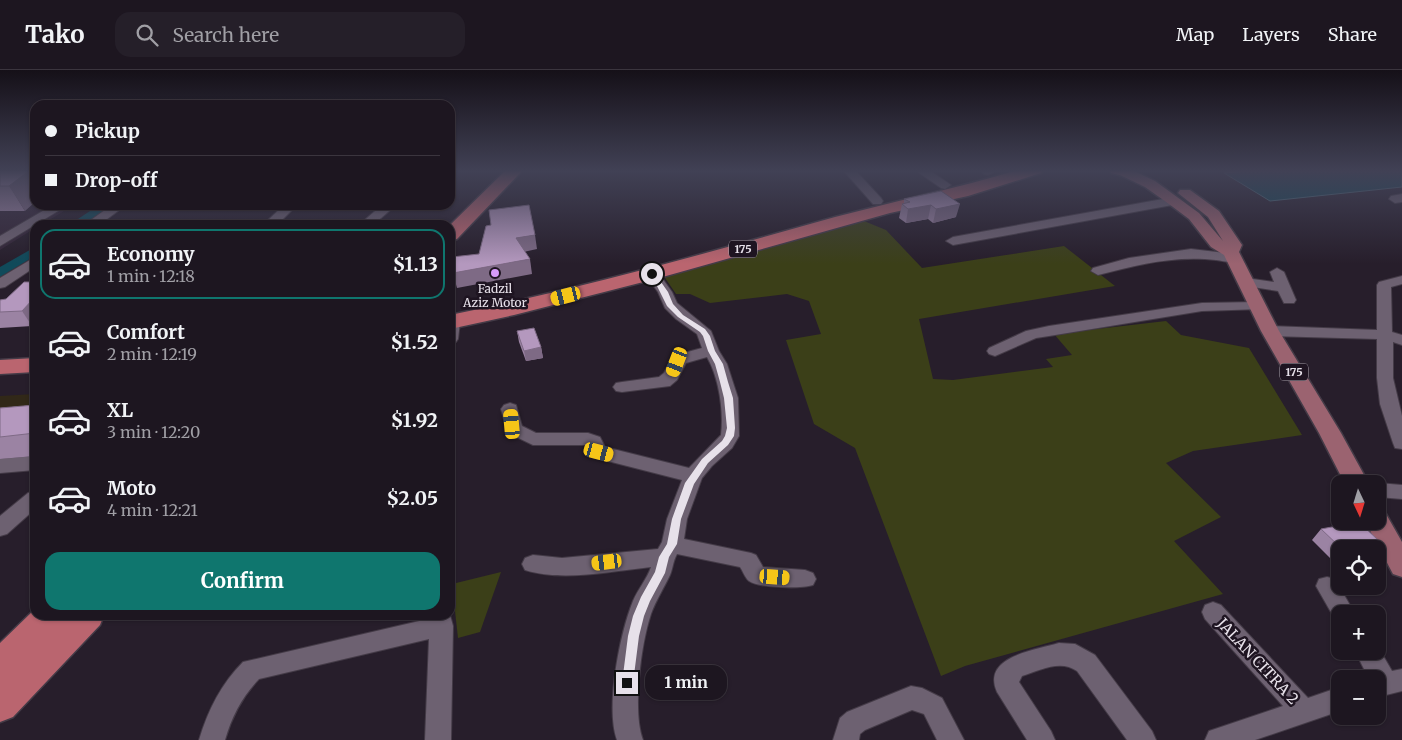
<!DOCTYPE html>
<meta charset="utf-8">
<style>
:root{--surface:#1d1620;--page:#251f29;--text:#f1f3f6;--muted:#a09fa5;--line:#3b353e;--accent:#0f766e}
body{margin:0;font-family:Merriweather,serif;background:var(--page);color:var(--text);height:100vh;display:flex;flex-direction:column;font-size:19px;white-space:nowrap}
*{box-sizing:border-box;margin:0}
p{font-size:16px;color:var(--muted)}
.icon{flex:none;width:28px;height:28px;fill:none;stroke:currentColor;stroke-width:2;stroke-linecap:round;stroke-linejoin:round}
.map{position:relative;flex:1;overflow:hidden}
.panel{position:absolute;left:30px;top:150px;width:425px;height:400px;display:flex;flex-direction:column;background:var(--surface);border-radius:15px;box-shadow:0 1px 4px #0004,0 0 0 1px var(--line)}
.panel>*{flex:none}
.banner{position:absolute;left:30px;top:30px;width:425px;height:110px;border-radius:15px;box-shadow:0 1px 4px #0004,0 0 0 1px var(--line);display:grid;align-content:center;height:110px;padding:0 15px;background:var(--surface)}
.needle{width:32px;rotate:176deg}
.fabs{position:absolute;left:1331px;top:405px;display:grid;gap:10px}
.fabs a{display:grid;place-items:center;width:55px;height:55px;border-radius:10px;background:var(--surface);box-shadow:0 1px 4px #0004,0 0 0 1px var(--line);font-size:25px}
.end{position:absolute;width:22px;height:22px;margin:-11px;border:6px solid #e7e1ea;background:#111;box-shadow:0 0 0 2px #111}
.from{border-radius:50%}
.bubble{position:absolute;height:35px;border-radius:15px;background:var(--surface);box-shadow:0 1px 4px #0004,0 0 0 1px var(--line);font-size:16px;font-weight:700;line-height:35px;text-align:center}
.car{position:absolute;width:15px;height:30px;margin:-15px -8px;border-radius:6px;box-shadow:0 0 4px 1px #0007;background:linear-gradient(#f5c518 24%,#345 0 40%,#f5c518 0 76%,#345 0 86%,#f5c518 0)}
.banner b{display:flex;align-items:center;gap:18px;height:48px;font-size:19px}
.banner b+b{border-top:1px solid var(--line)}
.banner i{width:12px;height:12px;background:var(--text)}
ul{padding:9px 0 0;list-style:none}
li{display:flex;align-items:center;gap:15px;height:70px;margin:0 10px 8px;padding:0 5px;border:2px solid transparent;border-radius:15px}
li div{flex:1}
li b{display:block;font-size:19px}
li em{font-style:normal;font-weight:700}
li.current{border-color:var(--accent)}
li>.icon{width:45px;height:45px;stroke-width:1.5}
.cta{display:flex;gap:10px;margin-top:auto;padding:10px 15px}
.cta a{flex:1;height:58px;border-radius:15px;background:var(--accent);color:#fff;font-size:20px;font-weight:700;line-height:58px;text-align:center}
header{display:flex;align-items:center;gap:30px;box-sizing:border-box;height:70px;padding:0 25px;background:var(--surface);border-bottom:1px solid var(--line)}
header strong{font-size:24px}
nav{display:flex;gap:28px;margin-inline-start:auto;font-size:18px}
.search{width:350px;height:45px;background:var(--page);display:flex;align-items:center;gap:12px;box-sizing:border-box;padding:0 18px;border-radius:15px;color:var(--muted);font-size:19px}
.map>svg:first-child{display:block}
.commercial{fill:#312818}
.built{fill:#342638}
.green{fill:#3b3f18}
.water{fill:#104a5a;stroke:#507785}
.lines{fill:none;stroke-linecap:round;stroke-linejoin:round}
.canal{fill:#104a5a;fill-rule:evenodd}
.minor-casing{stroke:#443b47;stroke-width:2}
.major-casing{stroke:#443b47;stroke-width:3}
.highway-casing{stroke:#443b47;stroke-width:3}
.minor{fill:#6d6171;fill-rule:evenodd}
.major{fill:#9b6370;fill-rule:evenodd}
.highway{fill:#ba656f;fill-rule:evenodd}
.wall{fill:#9b83a3}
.shaded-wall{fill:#7e6a85}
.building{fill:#b498be;stroke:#7e6a85}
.route{fill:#e7e1ea}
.poi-dot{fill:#d79bf9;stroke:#1e1421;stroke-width:2}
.labels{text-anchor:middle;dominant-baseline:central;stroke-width:5;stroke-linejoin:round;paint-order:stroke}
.shield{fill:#1e1421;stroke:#aba4ae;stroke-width:1}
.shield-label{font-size:11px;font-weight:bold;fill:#e7e1ea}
.poi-label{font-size:12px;fill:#e7e1ea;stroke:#1e1421}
.near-street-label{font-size:15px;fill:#e7e1ea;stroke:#1e1421}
</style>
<header>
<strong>Tako</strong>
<div class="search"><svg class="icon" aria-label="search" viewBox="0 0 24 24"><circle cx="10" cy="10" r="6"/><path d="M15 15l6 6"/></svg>Search here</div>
<nav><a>Map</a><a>Layers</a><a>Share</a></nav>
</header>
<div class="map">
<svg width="1402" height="670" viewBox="0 0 1402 670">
<rect width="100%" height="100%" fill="#271e2b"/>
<path class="commercial" d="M35,324V392L0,395V326Z"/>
<path class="built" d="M0,100H35V135H74L41,155H35V158L0,180Z"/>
<g class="green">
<path d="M864,151L886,160L922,198L1064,176L1115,216L919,249L933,309L953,310L1053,297L1046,289L1072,285L1054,264L1166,251L1181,265L1249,278L1302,365L1193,381L1166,393L1221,447L1174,471L1223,524L965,596L941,606L855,378L814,354L786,270L821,264L809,231L787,224L710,233L690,224H676L663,205Z"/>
<path d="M501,502L480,562L458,568L452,514Z"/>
</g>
<path class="water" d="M1258,100H1402V117L1270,131L1224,103Z"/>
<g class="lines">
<g class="canal">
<path d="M99,135H113L83,155H69Z"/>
<path d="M35,177V186L0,207V197Z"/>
</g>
<defs>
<g id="minor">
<path d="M843,100H855L881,128L883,131L881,134H873Z"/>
<path d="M915,100H929L951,115L945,119L941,118Z"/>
<path d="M980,100H992L994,102L988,105L984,104Z"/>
<path d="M1402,124V132L1395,133L1389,129L1391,126Z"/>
<path d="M1174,127L1180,131L1178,134L953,175L946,171L953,167Z"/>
<path d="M53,135H68L0,176V166Z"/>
<path d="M112,135H126L99,155H84Z"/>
<path d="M284,135H297L277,155H263Z"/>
<path d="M382,135H396L373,155H359Z"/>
<path d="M1191,179L1234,184L1241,188C1235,195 1224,191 1216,190C1174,185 1138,195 1098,205L1091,201L1093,198L1129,188Z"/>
<path d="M35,187V197L5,217L0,218V208Z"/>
<path d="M1277,198L1284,202L1296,230L1294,233H1284L1278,221L1246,216L1241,215L1239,212L1241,209L1246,208L1274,212L1270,202Z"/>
<path d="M652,200L657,201L672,222L677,233L711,261L719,281L727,294L738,328L739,366L732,378L712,396L702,408L687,449L684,469L751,483L756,485L763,497L805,500L813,503L816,509L813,515C801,519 759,518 749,511C745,508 743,501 740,497L677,484C673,491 673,498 670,505C664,518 656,530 651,544C641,574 632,641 643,670H617C605,637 620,563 633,531C638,519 647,509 651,497C613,501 562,512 525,500L522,494L525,488L533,485L562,488L658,479L662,472L667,449L682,410L592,387L585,375H533L508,363L501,339L504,335L510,333L516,335L522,356L536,363H588L600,367L605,377L689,398L721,365C724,341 719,308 707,287L686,293L677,310L670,316L622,322L616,321L613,317L616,313L622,312L659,307L664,303L673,286L702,278L697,264L676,249L665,238L658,222L645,204L647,201Z"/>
<path d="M1402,206V214L1391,217L1392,262L1402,265V275L1393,272V308L1402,346V379L1395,378L1393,373L1380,334L1377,308V269L1270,266L1264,264L1262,261L1264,258L1270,256L1377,260V215L1379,212Z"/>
<path d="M1257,232L1262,233L1264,236L1262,239L1202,241L1049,266L1036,268L995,286L989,284L987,281L989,278L1026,261L1049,256L1202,233Z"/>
<path d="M452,247L457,249L460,252L458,269L456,272L450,274V248Z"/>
<path d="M35,386V400L0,403V389Z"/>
<path d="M1378,413L1402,415V429L1378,427V414H1375Z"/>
<path d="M35,421V439L7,464L0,466V446L28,423Z"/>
<path d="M1327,507L1335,509L1355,544H1340V552L1336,551L1316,516L1319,509Z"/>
<path d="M1213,532L1221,535L1308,628L1340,617V641L1255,670H1205L1209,661L1283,636L1205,549L1202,542L1205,535Z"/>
<path d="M428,545H450L453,556L451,670H425L429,569L259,609C242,627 232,646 225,670H199C208,640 221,614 243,592L428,549Z"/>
<path d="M1059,573L1075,574L1095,585L1152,661L1156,670H1127L1077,601C1061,589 1040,600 1022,606L1019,612L1051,661L1055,670H1027L997,622C981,586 1036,580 1059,573Z"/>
<path d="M1378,577L1392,601L1402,599V621L1378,627V609H1369L1355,581H1378Z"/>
<path d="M911,616L922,618L942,628L964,670H937L924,644L912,640L865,660L860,664L859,670H833L840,648L847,642Z"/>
</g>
<g id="major">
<path d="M1114,100H1132L1155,111L1199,143L1223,171L1208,147L1178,123L1180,120H1190L1219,141L1242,175L1239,182L1279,261L1341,363L1369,414H1345L1319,363L1261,261L1224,185L1211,177L1189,149L1169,134L1145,117L1116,103Z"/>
<path d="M1378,442L1386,444L1402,472V507L1393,504L1365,451H1378Z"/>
</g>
<g id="highway">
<path d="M506,100H523L457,169L450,171V155Z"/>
<path d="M1018,100H1043L1041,103L968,126L890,143L659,208L514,245L450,259V245C580,219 707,183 835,147C896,131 958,118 1018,100Z"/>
<path d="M1109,100H1131L1132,101L1130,104L1124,106L1111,103Z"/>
<path d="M35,288V302L0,304V290Z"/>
<path d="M35,539V545H104L100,555L13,647L0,652V573Z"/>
</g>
</defs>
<use href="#minor" class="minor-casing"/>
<use href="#major" class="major-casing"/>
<use href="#highway" class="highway-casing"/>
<use href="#minor" class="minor"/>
<use href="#major" class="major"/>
<use href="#highway" class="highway"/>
</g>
<g class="wall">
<path d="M0,100L25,141H0Z"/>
<path d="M941,121L956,147L933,153L928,149L906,153L899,148L902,134H904V129Z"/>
<path d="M35,212V253L32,256L0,258V230L6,229Z"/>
<path d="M517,261L541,277L543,288L526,291L519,272Z"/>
<path d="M35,335V386L0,389V338Z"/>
<path d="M1321,459L1379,471L1373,479H1340V487L1331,489L1312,470Z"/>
</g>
<g class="shaded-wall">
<path d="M26,100H35V132L25,141L9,116Z"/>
<path d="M960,134L956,147L933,153L936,139Z"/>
<path d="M931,135L928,149L906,153L908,139Z"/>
<path d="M535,165L537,179L519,183L516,168Z"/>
<path d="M530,189L532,204L457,218L453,203Z"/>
<path d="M35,223V253L32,256L22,241L29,228Z"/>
<path d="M541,277L543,288L526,291L524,281Z"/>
</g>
<g class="building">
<path d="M0,100H30L9,116H0Z"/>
<path d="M941,121L960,134L936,139L931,135L908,139L902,134L910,132L904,129Z"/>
<path d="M529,135L535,165L516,168L530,189L453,203L452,187L479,184L486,156L491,155L489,140Z"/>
<path d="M24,212H35V223L29,228H34L22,241L0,242V230L6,229Z"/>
<path d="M534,258L541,277L524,281L517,261Z"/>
<path d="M35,335V363L0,367V338Z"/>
<path d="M1359,452L1379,471L1341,478L1321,459Z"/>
</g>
<linearGradient id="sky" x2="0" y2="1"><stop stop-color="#151018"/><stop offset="0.52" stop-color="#414155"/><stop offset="1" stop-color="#414155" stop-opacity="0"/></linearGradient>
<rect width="1402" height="194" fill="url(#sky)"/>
<path class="route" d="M650,202H654L668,222L673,234L683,245L705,259L710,266L715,281L723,294L728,312L733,328L735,358L734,366L728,375L708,393L694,414L681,449L677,474L669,487L665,503L650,531L644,546L639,566L633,613L631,617L627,619L623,617L622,613L628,566L633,546L641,527L655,502L659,487L667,474L672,449L685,413L702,389L722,371L725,366L727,358L724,328L720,312L715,294L708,281L703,266L700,262L678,247L667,236Z"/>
<circle class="poi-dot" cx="495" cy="203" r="5"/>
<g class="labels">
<g class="shield">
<rect x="729" y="170.5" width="28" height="17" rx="4"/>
<rect x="1280" y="293.5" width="28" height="17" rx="4"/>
</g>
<g class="shield-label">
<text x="743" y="179">175</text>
<text x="1294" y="302">175</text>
</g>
<g class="poi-label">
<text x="495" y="218">Fadzil<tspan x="495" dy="14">Aziz Motor</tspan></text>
</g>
<g class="near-street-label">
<text transform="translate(1258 591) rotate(47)">JALAN CITRA 2</text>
</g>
</g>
</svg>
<div class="fabs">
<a><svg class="needle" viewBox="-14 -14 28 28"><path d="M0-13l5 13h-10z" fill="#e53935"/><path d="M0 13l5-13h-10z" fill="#a09fa5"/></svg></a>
<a><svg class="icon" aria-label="locate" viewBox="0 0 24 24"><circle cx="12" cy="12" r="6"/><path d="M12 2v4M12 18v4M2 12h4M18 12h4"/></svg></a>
<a>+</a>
<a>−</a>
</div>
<i class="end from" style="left:652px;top:204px"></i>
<i class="end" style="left:627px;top:613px"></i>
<div class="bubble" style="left:645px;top:595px;width:82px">1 min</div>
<i class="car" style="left:566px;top:226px;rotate:256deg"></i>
<i class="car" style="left:677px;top:292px;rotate:201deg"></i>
<i class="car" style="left:512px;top:354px;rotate:355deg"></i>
<i class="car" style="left:599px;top:382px;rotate:105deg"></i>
<i class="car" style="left:607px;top:492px;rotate:263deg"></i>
<i class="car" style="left:775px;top:507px;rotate:94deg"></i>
<div class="banner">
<b><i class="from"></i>Pickup</b>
<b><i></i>Drop-off</b>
</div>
<section class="panel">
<ul>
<li class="current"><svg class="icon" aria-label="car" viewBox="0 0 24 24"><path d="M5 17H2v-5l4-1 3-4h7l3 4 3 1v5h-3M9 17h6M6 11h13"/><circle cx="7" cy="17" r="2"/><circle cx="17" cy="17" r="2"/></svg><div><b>Economy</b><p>1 min · 12:18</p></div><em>$1.13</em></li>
<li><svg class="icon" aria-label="car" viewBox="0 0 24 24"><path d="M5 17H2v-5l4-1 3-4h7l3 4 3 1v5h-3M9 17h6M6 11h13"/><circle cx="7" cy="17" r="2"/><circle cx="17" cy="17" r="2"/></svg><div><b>Comfort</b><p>2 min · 12:19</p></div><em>$1.52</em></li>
<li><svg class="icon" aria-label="car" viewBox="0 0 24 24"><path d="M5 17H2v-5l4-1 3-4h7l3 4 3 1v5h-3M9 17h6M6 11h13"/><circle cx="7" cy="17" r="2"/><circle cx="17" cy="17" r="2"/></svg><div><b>XL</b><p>3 min · 12:20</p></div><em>$1.92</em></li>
<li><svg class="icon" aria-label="car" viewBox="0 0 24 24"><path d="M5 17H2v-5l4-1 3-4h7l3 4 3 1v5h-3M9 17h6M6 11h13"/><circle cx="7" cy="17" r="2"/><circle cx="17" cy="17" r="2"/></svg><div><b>Moto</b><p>4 min · 12:21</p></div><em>$2.05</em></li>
</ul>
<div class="cta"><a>Confirm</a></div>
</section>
</div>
